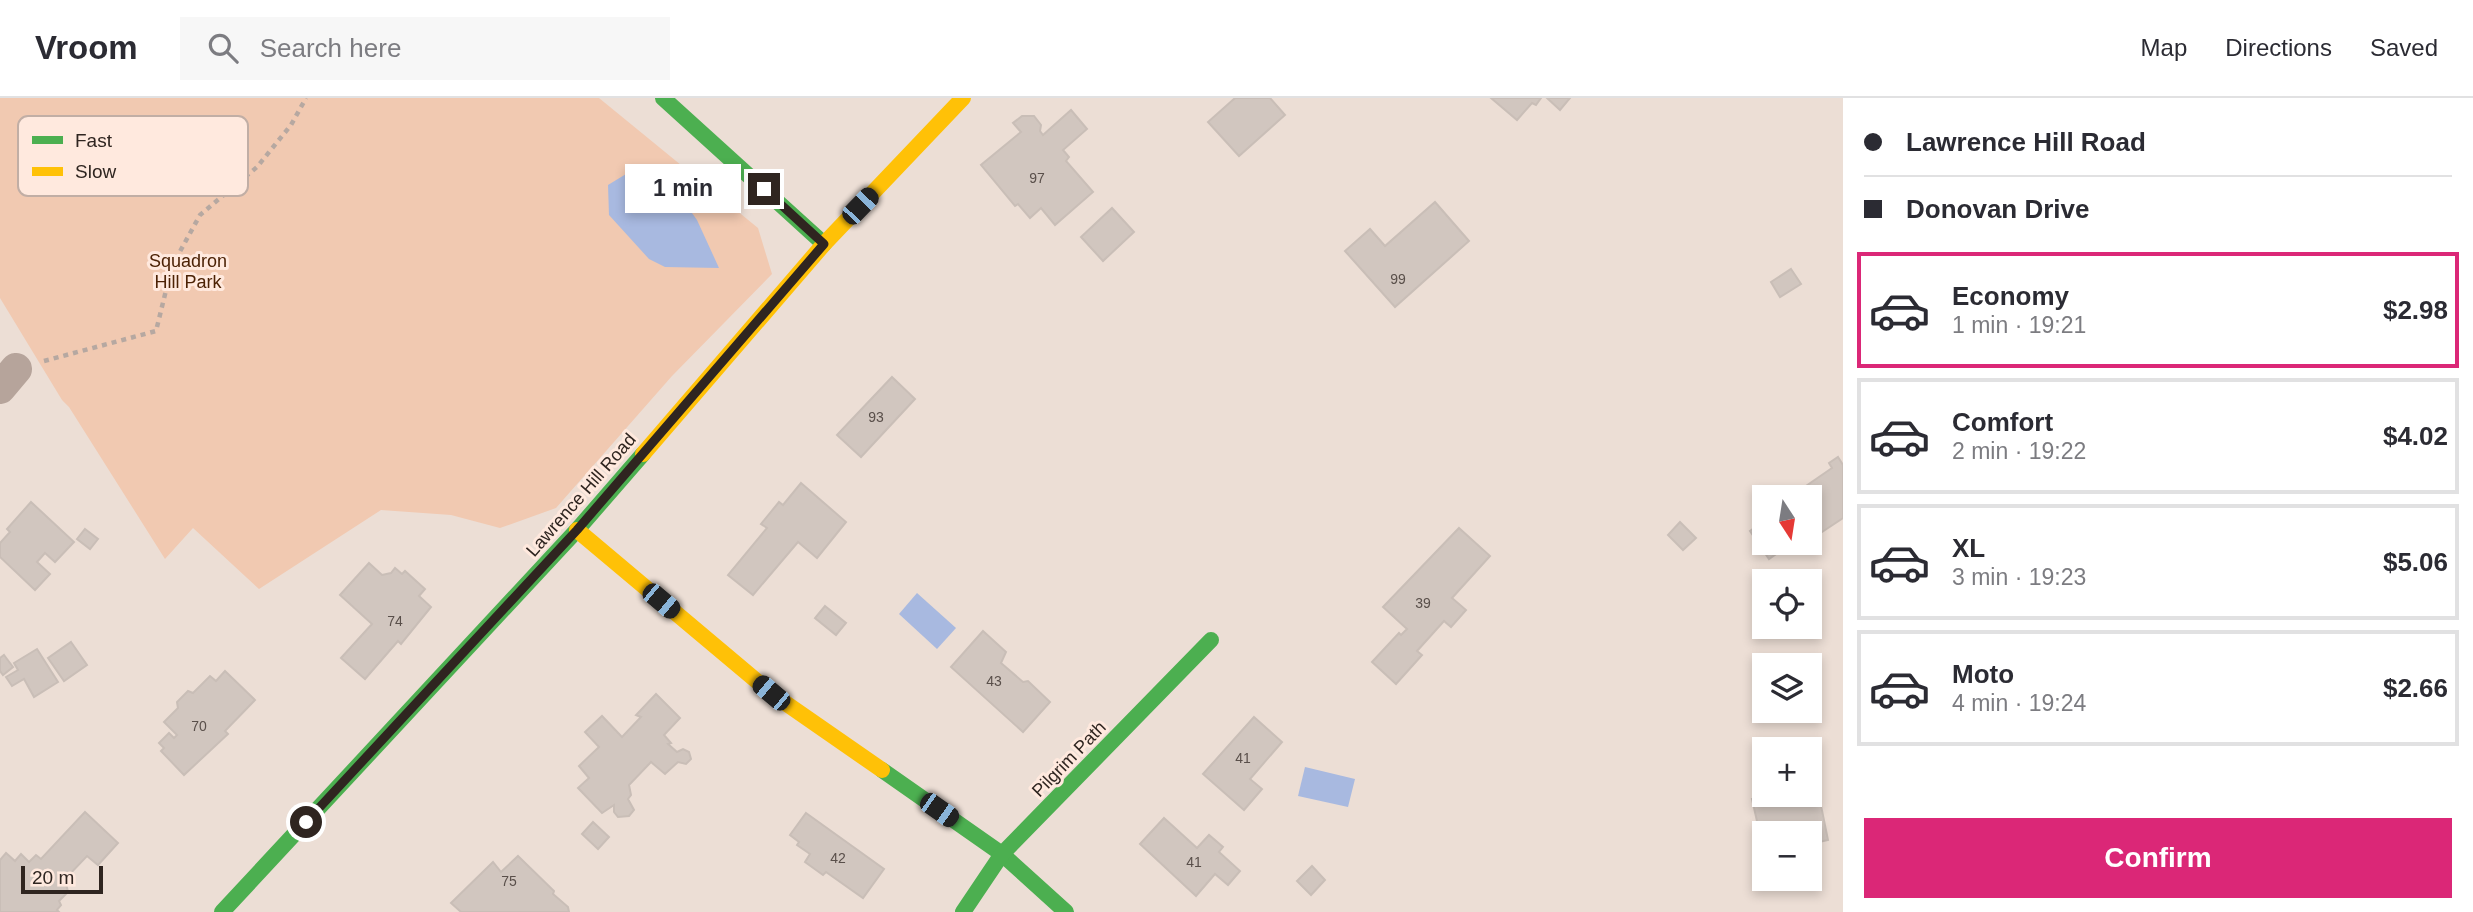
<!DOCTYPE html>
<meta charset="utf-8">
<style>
:root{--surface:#fff;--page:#f7f7f7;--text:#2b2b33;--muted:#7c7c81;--line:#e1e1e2;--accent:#db2777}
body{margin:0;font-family:Helvetica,sans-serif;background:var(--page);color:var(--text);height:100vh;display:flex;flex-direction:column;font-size:26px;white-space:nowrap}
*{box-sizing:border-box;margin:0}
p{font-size:23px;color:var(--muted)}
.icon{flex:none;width:38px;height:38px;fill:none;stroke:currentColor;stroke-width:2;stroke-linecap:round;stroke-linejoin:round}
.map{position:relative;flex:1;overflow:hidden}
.details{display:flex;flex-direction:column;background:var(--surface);width:630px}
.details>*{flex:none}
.hud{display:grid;align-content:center;height:154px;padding:0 21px;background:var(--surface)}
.needle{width:46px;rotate:168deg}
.buttons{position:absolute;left:1752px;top:387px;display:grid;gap:14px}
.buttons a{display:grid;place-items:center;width:70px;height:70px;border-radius:0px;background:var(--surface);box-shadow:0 4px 10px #0003;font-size:35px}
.scale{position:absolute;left:21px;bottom:18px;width:82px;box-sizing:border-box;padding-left:7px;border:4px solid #2f2520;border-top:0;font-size:19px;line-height:24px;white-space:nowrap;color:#2f2520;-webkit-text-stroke:5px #ffe9de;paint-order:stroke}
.end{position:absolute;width:32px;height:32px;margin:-16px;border:9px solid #2f2520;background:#fff;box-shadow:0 0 0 4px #fff}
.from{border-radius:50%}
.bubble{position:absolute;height:49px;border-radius:0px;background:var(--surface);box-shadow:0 4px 10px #0003;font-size:23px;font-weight:700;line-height:49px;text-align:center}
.car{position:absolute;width:21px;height:42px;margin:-21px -10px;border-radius:9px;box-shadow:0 0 5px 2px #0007;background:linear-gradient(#222 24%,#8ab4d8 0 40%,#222 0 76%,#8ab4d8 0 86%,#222 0)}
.hud b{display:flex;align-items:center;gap:24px;height:66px;font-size:26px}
.hud b+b{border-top:2px solid var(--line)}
.hud i{width:18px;height:18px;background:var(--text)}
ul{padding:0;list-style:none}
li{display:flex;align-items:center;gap:21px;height:116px;margin:0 14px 10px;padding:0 7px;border:4px solid var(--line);border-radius:0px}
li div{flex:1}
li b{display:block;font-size:26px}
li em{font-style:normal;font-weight:700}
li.current{border-color:var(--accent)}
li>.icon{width:63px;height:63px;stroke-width:1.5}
.cta{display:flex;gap:14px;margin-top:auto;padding:14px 21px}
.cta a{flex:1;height:80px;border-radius:0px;background:var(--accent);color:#fff;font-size:28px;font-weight:700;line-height:80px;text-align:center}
header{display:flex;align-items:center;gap:42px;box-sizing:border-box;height:98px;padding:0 35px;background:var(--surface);border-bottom:2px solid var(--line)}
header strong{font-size:33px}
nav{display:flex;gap:38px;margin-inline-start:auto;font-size:24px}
.search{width:490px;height:63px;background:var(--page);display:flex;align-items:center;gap:18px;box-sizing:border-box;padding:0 24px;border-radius:0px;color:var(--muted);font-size:26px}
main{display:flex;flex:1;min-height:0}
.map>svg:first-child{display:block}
.green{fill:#f1c9b1}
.water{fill:#a8b9e0}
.building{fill:#d1c6bf;stroke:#c9beb7;stroke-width:2}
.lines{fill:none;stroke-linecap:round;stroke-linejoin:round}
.path{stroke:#b6a8a1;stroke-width:4.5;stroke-dasharray:5 5;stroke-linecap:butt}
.street{stroke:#b6a49b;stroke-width:32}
.fast{stroke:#4caf50;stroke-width:16}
.slow{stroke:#ffc107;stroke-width:16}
.route{stroke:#2f2520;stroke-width:9}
.labels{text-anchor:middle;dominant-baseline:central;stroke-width:6;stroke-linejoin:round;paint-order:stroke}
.number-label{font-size:14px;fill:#594f4a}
.park-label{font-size:18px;fill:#4c2205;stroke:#ffe9de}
.street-label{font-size:18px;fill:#2f2520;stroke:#ffe9de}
.key{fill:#ffe9de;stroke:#c1aea5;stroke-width:2}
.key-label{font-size:19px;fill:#2f2520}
</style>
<header>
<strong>Vroom</strong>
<div class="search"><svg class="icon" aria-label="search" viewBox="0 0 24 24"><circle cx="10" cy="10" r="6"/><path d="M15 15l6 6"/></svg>Search here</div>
<nav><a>Map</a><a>Directions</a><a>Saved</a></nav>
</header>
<main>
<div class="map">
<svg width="1843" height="814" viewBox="0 0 1843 814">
<rect width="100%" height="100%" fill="#ecded5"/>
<path class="green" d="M0,0H599L758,130L772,176L672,278L556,410L500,430L451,417L381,412L259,491L193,430L165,461L69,309L62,302L0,200Z"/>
<g class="water">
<path d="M631,73L669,83L697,122L719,170L665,169L649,161L609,117L608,87Z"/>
<path d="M917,495L956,530L937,551L899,516Z"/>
<path d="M1305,669L1355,681L1348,709L1298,698Z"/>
</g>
<g class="building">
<path d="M1235,0H1270L1285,17L1239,58L1208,24Z"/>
<path d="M1491,0H1541L1536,7L1532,5L1517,22Z"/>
<path d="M1547,0H1570L1560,12Z"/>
<path d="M1071,12L1087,31L1063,52L1069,59L1066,63L1093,94L1055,127L1041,110L1030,120L1018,106L1015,108L981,67L1021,34L1013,25L1022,18H1034L1041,27L1040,33L1043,37Z"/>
<path d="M1435,104L1469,143L1395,209L1345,153L1370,131L1385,148Z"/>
<path d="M1112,110L1134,134L1103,163L1081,139Z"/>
<path d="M1791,171L1801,186L1780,199L1771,184Z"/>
<path d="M892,279L915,301L861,359L837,337Z"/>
<path d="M1838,359L1843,367V420L1810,442V399H1790L1832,370L1829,365Z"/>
<path d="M801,385L846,424L817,460L798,444L753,497L728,477L767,430L761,426L779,404L783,407Z"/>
<path d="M31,404L74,444L55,464L45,455L37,464L50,476L35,492L0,459V445L10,434L7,431Z"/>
<path d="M1764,423V444H1793L1769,461L1750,433Z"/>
<path d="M1680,424L1696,440L1683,452L1668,437Z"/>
<path d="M1459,430L1490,458L1452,500L1466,512L1451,529L1444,523L1417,553L1422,557L1396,586L1372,564L1399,535L1401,537L1407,531L1383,509Z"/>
<path d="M85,431L98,441L90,451L77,441Z"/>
<path d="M369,465L382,477L391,475L395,470L402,476L405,473L425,491L419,498L431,509L401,546L398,543L365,581L341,560L372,526L340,497Z"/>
<path d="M825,508L846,525L836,537L815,520Z"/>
<path d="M983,533L1006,554L1001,565L1023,584L1028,583L1050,604L1023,634L951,569Z"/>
<path d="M71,544L87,567L64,583L48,560Z"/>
<path d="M37,551L58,584L34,599L24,581L12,588L6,579L18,572L14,565Z"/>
<path d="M4,557L13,569L3,577L0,573V560Z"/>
<path d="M225,573L255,602L225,633L228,636L184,677L161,653L164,650L159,645L169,635L174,640L177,637L164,624L178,610L177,604L188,593L193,595L210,578L216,583Z"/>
<path d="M656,596L680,620L664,637L671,645L668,646L677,654L683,651L689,654L691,661L686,666L678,664L665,676L651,664L629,687L631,697L628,701L634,712L629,718L618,719L614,714V707L602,715L578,690L589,680L579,668L599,649L585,634L602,618L622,639L641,619L636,617Z"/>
<path d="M1254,619L1282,644L1250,681L1262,691L1244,712L1203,676Z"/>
<path d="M1816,683L1828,742L1810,746V735H1778L1777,728L1759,732L1752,701L1771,696H1810V685Z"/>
<path d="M85,714L118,745L98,767L87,758L65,781L68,794L59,803L61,807L57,812L59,814H0V762L6,755L15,763L21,756L29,764L36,757L41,761Z"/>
<path d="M806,715L884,771L863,800L826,774L823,777L805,764L810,756L797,747L799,744L790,737Z"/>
<path d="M1164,720L1197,750L1209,737L1223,749L1219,754L1240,773L1228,787L1215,776L1196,798L1140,746Z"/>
<path d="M593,724L609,739L598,751L582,736Z"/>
<path d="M518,758L554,793L553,796L568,809L569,814H461L451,805L493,764L501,774Z"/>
<path d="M1312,768L1325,782L1311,797L1297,783Z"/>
</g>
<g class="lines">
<path class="path" d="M44,263L156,233L172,168L200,117L257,69L291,27L306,0"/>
<path class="street" d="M0,290L16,271"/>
<g class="fast">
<path d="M663,0L824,146"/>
<path d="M882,672L1002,756L1066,814"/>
<path d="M222,814L577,432L643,356"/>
<path d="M963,814L1002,756L1211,542"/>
</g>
<g class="slow">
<path d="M643,356L824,146L963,0"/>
<path d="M577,432L771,595L882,672"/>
</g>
</g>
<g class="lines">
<path class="route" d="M306,724L577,432L824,146L764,91"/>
</g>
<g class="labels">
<g class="number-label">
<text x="1037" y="80">97</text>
<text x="1398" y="181">99</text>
<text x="876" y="319">93</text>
<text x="1423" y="505">39</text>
<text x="395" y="523">74</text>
<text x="994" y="583">43</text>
<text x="199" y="628">70</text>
<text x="1243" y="660">41</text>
<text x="838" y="760">42</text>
<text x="1194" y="764">41</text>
<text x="509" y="783">75</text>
</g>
<g class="park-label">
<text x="188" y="163">Squadron<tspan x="188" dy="21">Hill Park</tspan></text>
</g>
<g class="street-label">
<text transform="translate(581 397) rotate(-49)">Lawrence Hill Road</text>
<text transform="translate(1069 661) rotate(-46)">Pilgrim Path</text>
</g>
</g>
<rect x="18" y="18" width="230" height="80" rx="10" class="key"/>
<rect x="32" y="38" width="31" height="8" fill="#4caf50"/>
<rect x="32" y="69" width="31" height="9" fill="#ffc107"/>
<g class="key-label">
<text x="75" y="49">Fast</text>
<text x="75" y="80">Slow</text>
</g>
</svg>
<div class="buttons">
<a><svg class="needle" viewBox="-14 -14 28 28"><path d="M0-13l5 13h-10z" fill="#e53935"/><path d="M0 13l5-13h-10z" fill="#7c7c81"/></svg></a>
<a><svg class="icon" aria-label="locate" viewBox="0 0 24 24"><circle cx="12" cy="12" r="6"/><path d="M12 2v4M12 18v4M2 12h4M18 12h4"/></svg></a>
<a><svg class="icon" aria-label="layers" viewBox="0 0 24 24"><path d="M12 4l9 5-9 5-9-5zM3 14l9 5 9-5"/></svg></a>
<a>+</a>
<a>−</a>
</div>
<div class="scale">20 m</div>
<i class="end from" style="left:306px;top:724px"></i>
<i class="end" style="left:764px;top:91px"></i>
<div class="bubble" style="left:625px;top:66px;width:116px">1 min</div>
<i class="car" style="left:860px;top:108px;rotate:44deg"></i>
<i class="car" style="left:661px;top:503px;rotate:130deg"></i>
<i class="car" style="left:771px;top:595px;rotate:310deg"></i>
<i class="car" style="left:939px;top:712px;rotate:125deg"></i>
</div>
<section class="details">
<div class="hud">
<b><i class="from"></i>Lawrence Hill Road</b>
<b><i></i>Donovan Drive</b>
</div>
<ul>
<li class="current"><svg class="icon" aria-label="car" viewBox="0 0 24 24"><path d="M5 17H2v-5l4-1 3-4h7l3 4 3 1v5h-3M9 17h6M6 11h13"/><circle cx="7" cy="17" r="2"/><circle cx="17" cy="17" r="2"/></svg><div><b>Economy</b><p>1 min · 19:21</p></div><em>$2.98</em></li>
<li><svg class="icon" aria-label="car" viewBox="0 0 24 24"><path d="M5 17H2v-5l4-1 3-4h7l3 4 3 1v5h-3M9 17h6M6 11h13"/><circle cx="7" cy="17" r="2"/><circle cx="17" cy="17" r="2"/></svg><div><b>Comfort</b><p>2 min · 19:22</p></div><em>$4.02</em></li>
<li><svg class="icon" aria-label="car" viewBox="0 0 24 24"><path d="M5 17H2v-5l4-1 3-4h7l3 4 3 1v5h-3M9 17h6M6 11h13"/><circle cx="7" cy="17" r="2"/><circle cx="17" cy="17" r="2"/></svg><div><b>XL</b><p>3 min · 19:23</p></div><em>$5.06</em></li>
<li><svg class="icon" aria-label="car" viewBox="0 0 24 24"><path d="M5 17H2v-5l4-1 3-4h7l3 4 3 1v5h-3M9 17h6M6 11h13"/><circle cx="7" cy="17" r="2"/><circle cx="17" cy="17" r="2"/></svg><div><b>Moto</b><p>4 min · 19:24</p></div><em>$2.66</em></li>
</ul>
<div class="cta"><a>Confirm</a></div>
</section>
</main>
